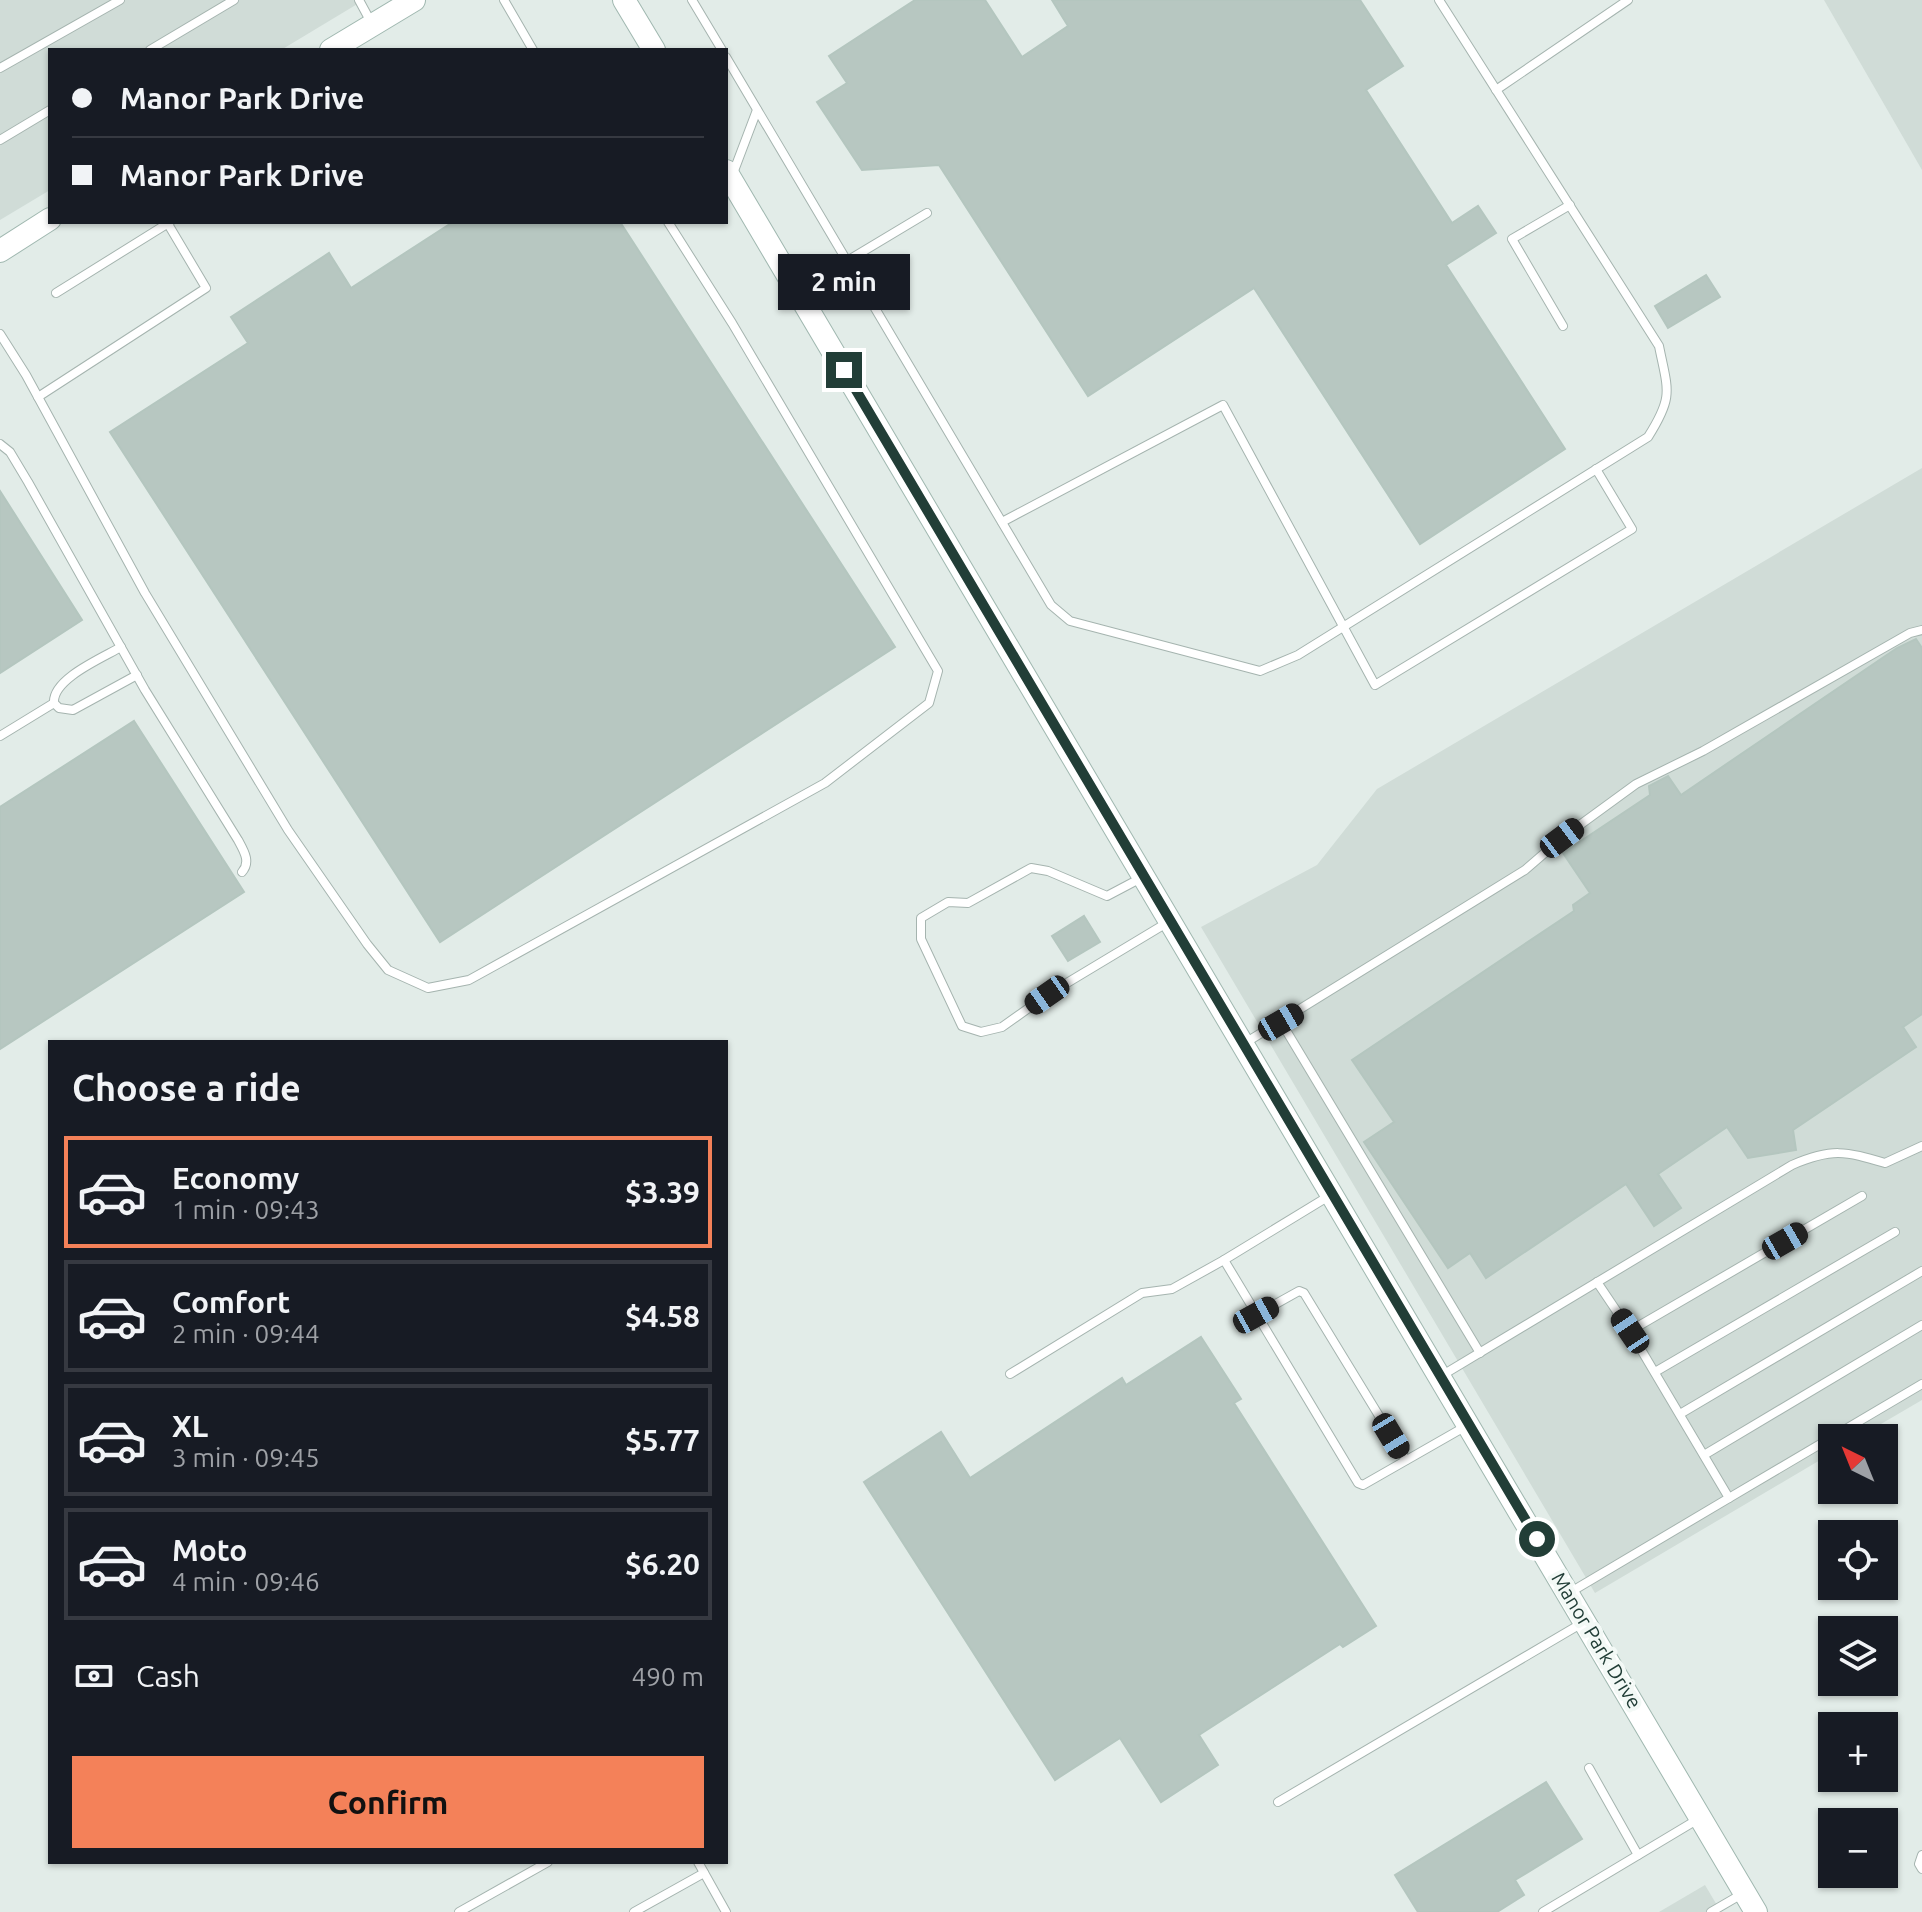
<!DOCTYPE html>
<meta charset="utf-8">
<style>
:root{--surface:#171b24;--page:#20242c;--text:#f1f3f6;--muted:#9ea1a6;--line:#363941;--accent:#f48159}
body{margin:0;font-family:Ubuntu,sans-serif;background:var(--page);color:var(--text);height:100vh;display:flex;flex-direction:column;font-size:30px;white-space:nowrap}
*{box-sizing:border-box;margin:0}
p{font-size:26px;color:var(--muted)}
.icon{flex:none;width:44px;height:44px;fill:none;stroke:currentColor;stroke-width:2;stroke-linecap:round;stroke-linejoin:round}
.map{position:relative;flex:1;overflow:hidden}
.sheet{position:absolute;left:48px;top:1040px;width:680px;height:824px;display:flex;flex-direction:column;background:var(--surface);border-radius:0px;box-shadow:0 2px 6px #0004}
.sheet>*{flex:none}
.guide{position:absolute;left:48px;top:48px;width:680px;height:176px;border-radius:0px;box-shadow:0 2px 6px #0004;display:grid;align-content:center;height:176px;padding:0 24px;background:var(--surface)}
.needle{width:52px;rotate:317deg}
.controls{position:absolute;left:1818px;top:1424px;display:grid;gap:16px}
.controls a{display:grid;place-items:center;width:80px;height:80px;border-radius:0px;background:var(--surface);box-shadow:0 2px 6px #0004;font-size:40px}
.end{position:absolute;width:36px;height:36px;margin:-18px;border:10px solid #223e37;background:#fff;box-shadow:0 0 0 4px #fff}
.from{border-radius:50%}
.bubble{position:absolute;height:56px;border-radius:0px;background:var(--surface);box-shadow:0 2px 6px #0004;font-size:26px;font-weight:700;line-height:56px;text-align:center}
.car{position:absolute;width:24px;height:48px;margin:-24px -12px;border-radius:10px;box-shadow:0 0 6px 2px #0007;background:linear-gradient(#222 24%,#8ab4d8 0 40%,#222 0 76%,#8ab4d8 0 86%,#222 0)}
.guide b{display:flex;align-items:center;gap:28px;height:76px;font-size:30px}
.guide b+b{border-top:2px solid var(--line)}
.guide i{width:20px;height:20px;background:var(--text)}
ul{padding:0;list-style:none}
li{display:flex;align-items:center;gap:24px;height:112px;margin:0 16px 12px;padding:0 8px;border:4px solid var(--line);border-radius:0px}
li div{flex:1}
li b{display:block;font-size:30px}
li em{font-style:normal;font-weight:700}
li.current{border-color:var(--accent)}
li>.icon{width:72px;height:72px;stroke-width:1.5}
h2{padding:0 24px;font-size:36px;line-height:96px}
.pay{display:flex;align-items:center;gap:20px;height:88px;padding:0 24px;font-size:30px}
.pay p{margin-inline-start:auto}
.primary-button{display:flex;gap:16px;margin-top:auto;padding:16px 24px}
.primary-button a{flex:1;height:92px;border-radius:0px;background:var(--accent);color:#111;font-size:32px;font-weight:700;line-height:92px;text-align:center}
.map>svg:first-child{display:block}
.built{fill:#d0dcd7}
.building{fill:#b7c7c1;stroke:#b4c6bf;stroke-width:2}
.lines{fill:none;stroke-linecap:round;stroke-linejoin:round}
.lane-casing{stroke:#a5b4af;stroke-width:10}
.secondary-casing{stroke:#a0b8b0;stroke-width:24}
.lane{stroke:#fff;stroke-width:8}
.secondary{stroke:#fff;stroke-width:22}
.route{stroke:#223e37;stroke-width:10}
.labels{text-anchor:middle;dominant-baseline:central;stroke-width:8;stroke-linejoin:round;paint-order:stroke}
.street-label{font-size:20px;fill:#223e37;stroke:#f3f9f6}
</style>
<div class="map">
<svg width="1922" height="1912" viewBox="0 0 1922 1912">
<rect width="100%" height="100%" fill="#e2ece8"/>
<g class="built">
<path d="M0,0H364L281,50H50V190L0,220Z"/>
<path d="M1824,0H1922V170Z"/>
<path d="M1922,468V1400L1857,1438H1832V1453L1595,1593L1201,927L1317,865L1377,789Z"/>
<path d="M1705,1885L1721,1912H1659Z"/>
</g>
<g class="building">
<path d="M915,0H985L1022,57L1068,26L1052,0H1360L1403,66L1366,90L1452,223L1478,206L1496,233L1446,265L1565,449L1420,544L1254,288L1088,396L939,165L862,170L817,102L847,83L829,56Z"/>
<path d="M453,222H620L895,647L440,942L110,432L248,343L231,317L329,253L351,288Z"/>
<path d="M1706,275L1720,297L1668,328L1655,306Z"/>
<path d="M0,491L82,620L0,673Z"/>
<path d="M1916,639L1922,648V1014L1903,1027L1916,1047L1793,1130L1796,1150L1748,1158L1727,1127L1658,1174L1681,1208L1654,1226L1626,1184L1486,1278L1470,1253L1448,1268L1364,1142L1394,1122L1352,1060L1574,911L1573,905L1590,893L1563,853L1650,795L1649,786L1668,776L1681,795L1897,648Z"/>
<path d="M134,721L244,892L0,1049V807Z"/>
<path d="M1084,916L1100,942L1068,961L1052,936Z"/>
<path d="M1201,1337L1241,1399L1234,1403L1376,1626L1343,1647L1340,1644L1199,1735L1218,1765L1161,1802L1120,1738L1055,1780L864,1482L941,1432L970,1478L1122,1378L1126,1385Z"/>
<path d="M1546,1782L1582,1839L1515,1880L1524,1895L1497,1912H1418L1395,1875Z"/>
</g>
<g class="lines">
<defs>
<g id="lane">
<path d="M359,0L372,24"/>
<path d="M504,0L533,50"/>
<path d="M692,0L722,50"/>
<path d="M150,50L234,0"/>
<path d="M726,57L1051,605L1070,621L1260,671L1298,655L1648,437C1674,396 1668,391 1659,346L1439,0"/>
<path d="M0,68L120,0"/>
<path d="M1496,90L1628,0"/>
<path d="M0,140L50,110"/>
<path d="M732,176L757,110"/>
<path d="M847,261L927,213"/>
<path d="M56,293L170,222"/>
<path d="M1563,326L1512,239L1570,205"/>
<path d="M0,334L26,375L145,593L288,830L367,944L388,970L428,988L469,980L825,783L929,703L938,671L732,323L668,222"/>
<path d="M38,397L206,288L168,224"/>
<path d="M0,444L10,452L28,482L145,690L238,840C244,851 251,862 242,872"/>
<path d="M1002,522L1223,405L1375,685L1632,529L1596,469"/>
<path d="M54,703L59,708L73,710L137,675"/>
<path d="M0,736L54,703C52,679 102,658 121,647"/>
<path d="M1143,877L1107,896L1048,871L1031,868L968,903L948,902L921,918V939L962,1026L981,1032L1002,1027L1047,995L1170,921"/>
<path d="M1281,1022L1480,1353"/>
<path d="M1245,1043L1525,870L1562,838L1636,784L1703,751L1910,633L1922,630"/>
<path d="M1329,1196L1224,1260L1358,1483L1363,1485L1468,1425"/>
<path d="M1256,1315L1299,1291L1304,1293L1406,1460"/>
<path d="M1630,1331L1862,1196"/>
<path d="M1655,1372L1895,1232"/>
<path d="M1010,1374L1142,1293L1172,1289L1224,1260"/>
<path d="M1441,1376L1792,1165C1832,1148 1845,1151 1885,1163L1922,1146"/>
<path d="M1680,1414L1922,1271"/>
<path d="M1704,1455L1922,1325"/>
<path d="M1729,1498L1922,1384"/>
<path d="M1569,1593L1729,1498L1630,1331L1597,1282"/>
<path d="M1589,1768L1638,1855"/>
<path d="M1278,1802L1584,1622"/>
<path d="M1922,1855L1919,1864L1922,1869"/>
<path d="M698,1862L726,1912"/>
<path d="M459,1912L548,1862"/>
<path d="M634,1912L704,1873"/>
<path d="M1543,1912L1700,1818"/>
<path d="M1711,1912L1742,1894"/>
</g>
<g id="secondary">
<path d="M624,0L654,50"/>
<path d="M331,50L414,0"/>
<path d="M726,171L1756,1912"/>
<path d="M0,251L50,219"/>
</g>
</defs>
<use href="#lane" class="lane-casing"/>
<use href="#secondary" class="secondary-casing"/>
<use href="#lane" class="lane"/>
<use href="#secondary" class="secondary"/>
</g>
<g class="lines">
<path class="route" d="M844,370L1537,1539"/>
</g>
<g class="labels">
<g class="street-label">
<text transform="translate(1597 1640) rotate(59)">Manor Park Drive</text>
</g>
</g>
</svg>
<div class="controls">
<a><svg class="needle" viewBox="-14 -14 28 28"><path d="M0-13l5 13h-10z" fill="#e53935"/><path d="M0 13l5-13h-10z" fill="#9ea1a6"/></svg></a>
<a><svg class="icon" aria-label="locate" viewBox="0 0 24 24"><circle cx="12" cy="12" r="6"/><path d="M12 2v4M12 18v4M2 12h4M18 12h4"/></svg></a>
<a><svg class="icon" aria-label="layers" viewBox="0 0 24 24"><path d="M12 4l9 5-9 5-9-5zM3 14l9 5 9-5"/></svg></a>
<a>+</a>
<a>−</a>
</div>
<i class="end from" style="left:1537px;top:1539px"></i>
<i class="end" style="left:844px;top:370px"></i>
<div class="bubble" style="left:778px;top:254px;width:132px">2 min</div>
<i class="car" style="left:1562px;top:838px;rotate:53deg"></i>
<i class="car" style="left:1047px;top:995px;rotate:235deg"></i>
<i class="car" style="left:1281px;top:1022px;rotate:60deg"></i>
<i class="car" style="left:1785px;top:1241px;rotate:60deg"></i>
<i class="car" style="left:1256px;top:1315px;rotate:61deg"></i>
<i class="car" style="left:1630px;top:1331px;rotate:326deg"></i>
<i class="car" style="left:1391px;top:1436px;rotate:149deg"></i>
<div class="guide">
<b><i class="from"></i>Manor Park Drive</b>
<b><i></i>Manor Park Drive</b>
</div>
<section class="sheet">
<h2>Choose a ride</h2>
<ul>
<li class="current"><svg class="icon" aria-label="car" viewBox="0 0 24 24"><path d="M5 17H2v-5l4-1 3-4h7l3 4 3 1v5h-3M9 17h6M6 11h13"/><circle cx="7" cy="17" r="2"/><circle cx="17" cy="17" r="2"/></svg><div><b>Economy</b><p>1 min · 09:43</p></div><em>$3.39</em></li>
<li><svg class="icon" aria-label="car" viewBox="0 0 24 24"><path d="M5 17H2v-5l4-1 3-4h7l3 4 3 1v5h-3M9 17h6M6 11h13"/><circle cx="7" cy="17" r="2"/><circle cx="17" cy="17" r="2"/></svg><div><b>Comfort</b><p>2 min · 09:44</p></div><em>$4.58</em></li>
<li><svg class="icon" aria-label="car" viewBox="0 0 24 24"><path d="M5 17H2v-5l4-1 3-4h7l3 4 3 1v5h-3M9 17h6M6 11h13"/><circle cx="7" cy="17" r="2"/><circle cx="17" cy="17" r="2"/></svg><div><b>XL</b><p>3 min · 09:45</p></div><em>$5.77</em></li>
<li><svg class="icon" aria-label="car" viewBox="0 0 24 24"><path d="M5 17H2v-5l4-1 3-4h7l3 4 3 1v5h-3M9 17h6M6 11h13"/><circle cx="7" cy="17" r="2"/><circle cx="17" cy="17" r="2"/></svg><div><b>Moto</b><p>4 min · 09:46</p></div><em>$6.20</em></li>
</ul>
<div class="pay"><svg class="icon" aria-label="cash" viewBox="0 0 24 24"><path d="M3 7h18v10H3z"/><circle cx="12" cy="12" r="2"/></svg>Cash<p>490 m</p></div>
<div class="primary-button"><a>Confirm</a></div>
</section>
</div>
